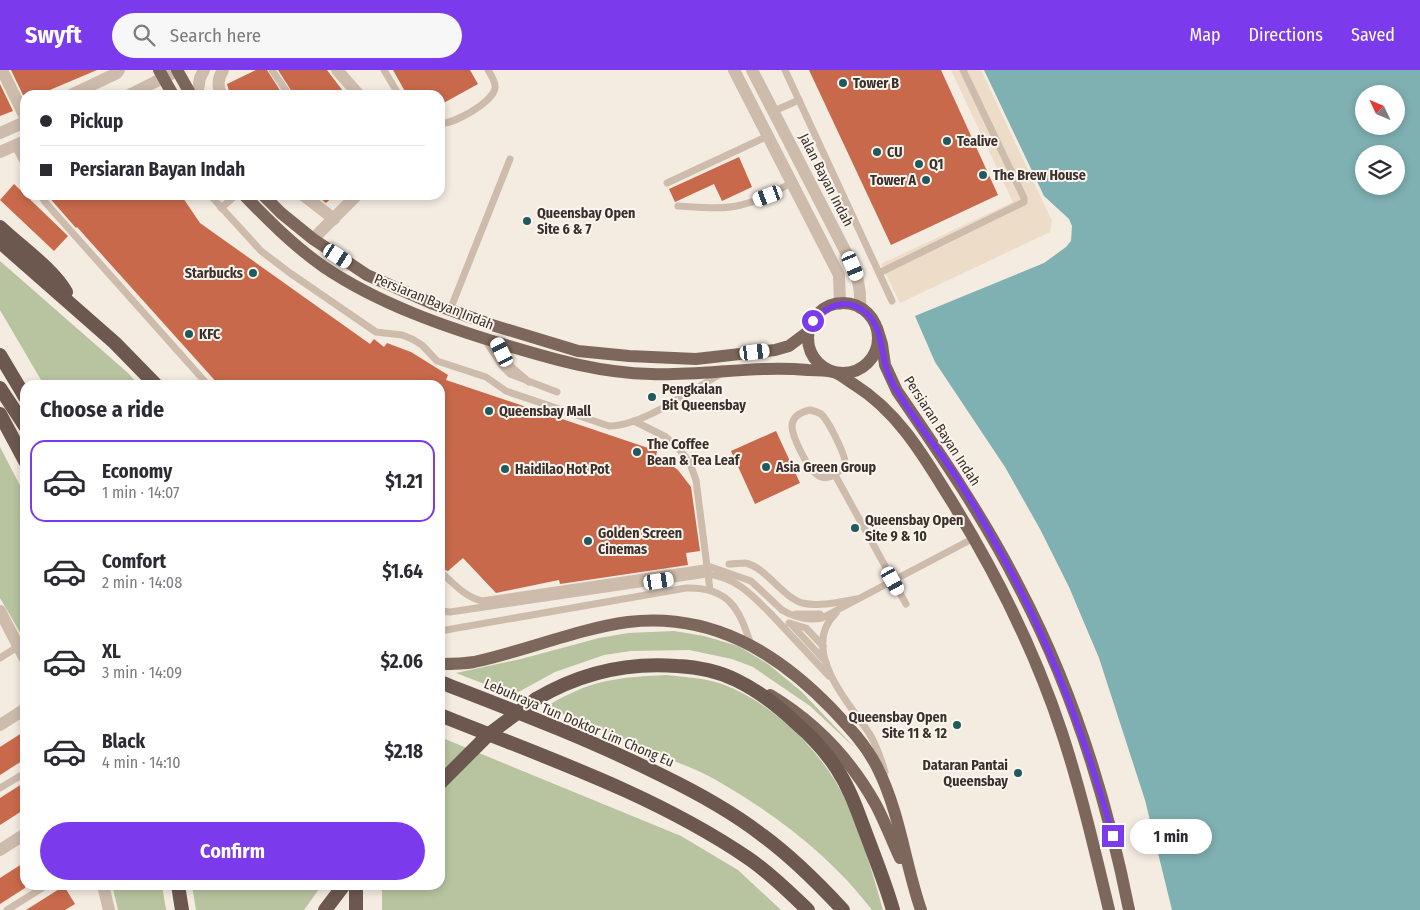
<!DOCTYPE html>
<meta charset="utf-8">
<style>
:root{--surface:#fff;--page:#f7f7f7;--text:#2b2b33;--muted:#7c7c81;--line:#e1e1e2;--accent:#7c3aed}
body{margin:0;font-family:"Fira Sans Condensed",sans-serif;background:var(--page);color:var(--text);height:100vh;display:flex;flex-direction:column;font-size:19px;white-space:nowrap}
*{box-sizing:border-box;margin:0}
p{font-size:16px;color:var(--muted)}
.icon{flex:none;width:28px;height:28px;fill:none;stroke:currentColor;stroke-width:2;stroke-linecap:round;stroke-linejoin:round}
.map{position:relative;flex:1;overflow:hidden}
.side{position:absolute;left:20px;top:310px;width:425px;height:510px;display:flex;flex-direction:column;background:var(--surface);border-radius:15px;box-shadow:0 2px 8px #0003}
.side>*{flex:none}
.banner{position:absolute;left:20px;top:20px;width:425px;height:110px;border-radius:15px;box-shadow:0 2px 8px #0003;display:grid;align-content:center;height:110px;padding:0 20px;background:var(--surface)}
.needle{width:32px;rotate:314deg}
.controls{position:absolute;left:1355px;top:15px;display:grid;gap:10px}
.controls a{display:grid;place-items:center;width:50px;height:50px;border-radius:50%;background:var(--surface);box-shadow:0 2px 8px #0003;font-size:25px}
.end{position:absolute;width:22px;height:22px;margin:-11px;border:6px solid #7c3aed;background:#fff;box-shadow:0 0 0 2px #fff}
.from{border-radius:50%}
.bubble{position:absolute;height:35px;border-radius:18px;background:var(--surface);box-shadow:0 2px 8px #0003;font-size:16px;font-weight:700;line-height:35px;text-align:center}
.car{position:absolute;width:15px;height:30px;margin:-15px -8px;border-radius:6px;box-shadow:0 0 4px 1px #0007;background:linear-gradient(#fff 24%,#345 0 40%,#fff 0 76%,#345 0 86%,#fff 0)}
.banner b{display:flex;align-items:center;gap:18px;height:48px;font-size:19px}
.banner b+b{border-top:1px solid var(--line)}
.banner i{width:12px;height:12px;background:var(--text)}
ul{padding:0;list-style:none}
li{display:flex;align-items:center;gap:15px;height:82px;margin:0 10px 8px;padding:0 10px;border:2px solid transparent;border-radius:15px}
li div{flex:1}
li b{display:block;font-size:19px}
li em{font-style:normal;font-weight:700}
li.on{border-color:var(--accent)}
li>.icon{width:45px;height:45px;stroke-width:1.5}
h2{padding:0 20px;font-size:22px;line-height:60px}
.action{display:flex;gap:10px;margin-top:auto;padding:10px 20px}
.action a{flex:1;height:58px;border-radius:30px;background:var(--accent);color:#fff;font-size:20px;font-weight:700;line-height:58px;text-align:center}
header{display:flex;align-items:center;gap:30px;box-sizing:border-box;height:70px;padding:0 25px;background:var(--accent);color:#fff}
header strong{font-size:24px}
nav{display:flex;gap:28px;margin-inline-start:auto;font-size:18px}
.search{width:350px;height:45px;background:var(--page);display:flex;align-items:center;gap:12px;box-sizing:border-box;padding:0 18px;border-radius:28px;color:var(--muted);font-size:19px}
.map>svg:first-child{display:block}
.green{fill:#b8c4a0}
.plaza{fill:#ecdcc8}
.water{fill:#7fb0b2;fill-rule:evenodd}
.building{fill:#c8694b}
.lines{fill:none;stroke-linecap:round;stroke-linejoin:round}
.service{stroke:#cdbbac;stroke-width:7}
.minor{stroke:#cdbbac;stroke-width:12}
.primary{stroke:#7d675c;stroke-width:12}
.trunk{stroke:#6c584f;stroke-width:14}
.service-bridge{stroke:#cdbbac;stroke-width:7}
.trunk-bridge{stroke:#6c584f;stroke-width:14}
.route{stroke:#7c3aed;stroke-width:6}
.poi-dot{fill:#1f5a5e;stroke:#fbf5ee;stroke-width:2}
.labels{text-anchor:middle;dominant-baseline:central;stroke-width:4;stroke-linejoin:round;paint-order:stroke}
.poi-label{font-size:14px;font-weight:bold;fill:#3b302b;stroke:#fbf5ee;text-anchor:start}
.street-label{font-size:14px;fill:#3b302b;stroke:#fbf5ee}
</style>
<header>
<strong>Swyft</strong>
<div class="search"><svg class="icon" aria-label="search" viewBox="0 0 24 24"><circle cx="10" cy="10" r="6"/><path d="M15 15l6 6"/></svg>Search here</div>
<nav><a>Map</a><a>Directions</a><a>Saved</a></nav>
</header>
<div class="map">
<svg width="1420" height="840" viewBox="0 0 1420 840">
<rect width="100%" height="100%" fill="#f4ebe1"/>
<g class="green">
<path d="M0,191L128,303L139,315H44L0,240Z"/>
<path d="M0,377L25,425V571L0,528Z"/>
<path d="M674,561L704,566L738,576L768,594L802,622L855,678L810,636L753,597L732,589L689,580L631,581L604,585L555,602L513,625L456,603L521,589L599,568L628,563Z"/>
<path d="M666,605C685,607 704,608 722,614C772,632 822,681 845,729C862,764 872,802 883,840H872C830,785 775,744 716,710C701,701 683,695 667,688C627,670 586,653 545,637C564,626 585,615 607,611C626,607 646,606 666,605Z"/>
<path d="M440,667L681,766L738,800L781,840H382V815H440Z"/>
<path d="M112,815H162L166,840H118Z"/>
<path d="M192,815H322L304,840H196Z"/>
</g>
<path class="plaza" d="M951,0H981L1052,151L1050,162L900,233L881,194L1013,132Z"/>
<path class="water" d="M984,0H1420V840H1172L1145,730L1099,588L1069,517L1040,459L1005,397L935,292L915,246L1044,193L1066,177L1071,171L1072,156L1069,149L1044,126ZM1364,24H1396V56H1364ZM1364,84H1396V116H1364Z"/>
<g class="building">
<path d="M11,0H97L38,25H23Z"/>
<path d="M256,0H267L283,25H230L227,14Z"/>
<path d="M278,0H327L346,25H294Z"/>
<path d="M393,0H470L478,14L440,35V25H407Z"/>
<path d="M809,0H941L998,125L891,175Z"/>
<path d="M0,14L13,41L0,46Z"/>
<path d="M739,87L752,117L722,131L714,114L675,132L669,119Z"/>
<path d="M14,114L68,166L54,181L0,130Z"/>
<path d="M47,125H181L200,153L370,274L374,269L384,277L387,273L411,282L448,305L446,310L657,381L656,387L664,390L678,400L691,417L700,481L686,483L688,495L560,514L559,510L496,523L463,488L448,501L445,500L440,502V315H219L77,157L76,158Z"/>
<path d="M316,125H335L326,133Z"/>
<path d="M776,361L800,413L755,434L731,381Z"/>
<path d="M25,661V689L0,705V677Z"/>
<path d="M25,712V739L0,755V728Z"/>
<path d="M25,792V818L0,834V808Z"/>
<path d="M64,816L75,834L65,840H26Z"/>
</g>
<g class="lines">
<g class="service">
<path d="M272,0L289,25"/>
<path d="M384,0L399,25"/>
<path d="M785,0L892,231"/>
<path d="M774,41L799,30"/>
<path d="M440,53C453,55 493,32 495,18C496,12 491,5 488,0"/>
<path d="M15,76L25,95"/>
<path d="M667,113L768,66"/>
<path d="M41,125L45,132L208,315"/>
<path d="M210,125L261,181L290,203L376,262L402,265L412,269L422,275L437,291L486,307L506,321L609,356C642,356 690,321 719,305"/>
<path d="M678,136C698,137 721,140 741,135C759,131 775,122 791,113"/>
<path d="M221,138L236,125"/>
<path d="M879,203L1024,132V128L963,0"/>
<path d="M450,240L510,89"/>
<path d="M485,270L503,297L510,304L557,322"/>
<path d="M498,273C501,280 504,289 510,295C515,301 522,305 529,312"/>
<path d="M810,340C814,341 818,342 821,344C828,350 847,387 845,395C824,420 812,404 801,382C792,364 783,346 810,340Z"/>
<path d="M634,351L666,367L678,378L689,391L696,410L710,520"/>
<path d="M835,405L906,534"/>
<path d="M729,494C734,494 740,493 745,493C766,497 782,527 802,533C819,537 840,532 857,529"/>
<path d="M782,540C794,547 808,551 822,548L974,468"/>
<path d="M836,543C799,579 848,632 869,663C876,674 881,689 885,702"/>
<path d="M771,544L829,606"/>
<path d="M796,544H820"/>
<path d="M789,553L806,558L823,576"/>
<path d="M791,554L826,592"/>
<path d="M440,561L686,518C729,517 739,538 751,575"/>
<path d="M0,588L19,576"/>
<path d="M0,718L25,703"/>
<path d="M7,840L47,815"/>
</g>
<g class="minor">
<path d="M2,0L25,47"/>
<path d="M337,0L359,25"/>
<path d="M734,0L839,205L840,234"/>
<path d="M752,0L853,196C859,210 861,222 860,238"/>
<path d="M71,25L117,3L119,0"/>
<path d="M129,25L177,1"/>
<path d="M197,25L200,8L204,0"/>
<path d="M222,25C217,17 218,8 223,0"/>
<path d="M0,63L25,52"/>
<path d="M0,82L25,71"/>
<path d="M303,125L334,149"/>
<path d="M313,169L357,125"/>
<path d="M0,541L25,589"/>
<path d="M0,655L25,639"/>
<path d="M0,780L25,764"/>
<path d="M103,815L109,840"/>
</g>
<g class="primary">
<path d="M159,0L173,25"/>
<path d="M177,0L191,25"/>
<path d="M244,125C269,151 294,176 324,197C379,234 445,257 509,276C556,290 601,303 651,304C703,306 755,295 808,300C816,300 826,300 833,302C841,304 848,311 855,315C895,340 920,380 944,419C992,495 1034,578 1062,663C1081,721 1095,781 1109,840"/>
<path d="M263,125L281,143L313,169L367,205L431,233L492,255L578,281L629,286L696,289L775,280L789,276L809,261"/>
<circle cx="843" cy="268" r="35"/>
<path d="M877,258L882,274L885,295L897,321C941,385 984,448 1019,517C1072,618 1107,729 1129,840"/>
<path d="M440,594C451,594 463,594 474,592C525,581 577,559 628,552C711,542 777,582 832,639C849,657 867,676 878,699C900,743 905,794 921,840"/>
<path d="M770,625C815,652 851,690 876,735C885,752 892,771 900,788"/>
</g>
<g class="trunk">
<path d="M0,157C21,177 52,198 66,222"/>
<path d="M0,172L115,273L156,315"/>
<path d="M0,285L25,327"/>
<path d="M0,318L25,356"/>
<path d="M0,344L25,391"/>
<path d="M440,612C515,641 589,669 661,705C696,722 731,741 762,765C792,787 818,813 843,840"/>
<path d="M536,629C580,603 627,592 677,596C697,597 718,601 736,610C759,621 778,636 797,654C812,667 826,682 837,699C850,719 857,740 865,761C875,788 885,812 893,840"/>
<path d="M440,645C544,687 654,724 748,788C770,803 789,822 808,840"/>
<path d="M178,815L182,840"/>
<path d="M325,840L344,815"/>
<path d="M356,840V815"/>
</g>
<g class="service-bridge">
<path d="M444,505C456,516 466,527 482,531L711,497L751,511L782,540"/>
<path d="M440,541L450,542L707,504C736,507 752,525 771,544"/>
</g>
<path class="trunk-bridge" d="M440,713L489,664L536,629"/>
</g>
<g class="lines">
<path class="route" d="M813,251C827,235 847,227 865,242C880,254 881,276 885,293C887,303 892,313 897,321C915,350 936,377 955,405C970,428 984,452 997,476C1049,568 1085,666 1113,766"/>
</g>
<g class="poi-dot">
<circle cx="843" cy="13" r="5"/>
<circle cx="947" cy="71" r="5"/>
<circle cx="877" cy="82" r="5"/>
<circle cx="919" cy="94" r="5"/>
<circle cx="983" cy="105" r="5"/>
<circle cx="926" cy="110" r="5"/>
<circle cx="527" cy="151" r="5"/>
<circle cx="253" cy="203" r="5"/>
<circle cx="189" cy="264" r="5"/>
<circle cx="652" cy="327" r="5"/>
<circle cx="489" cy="341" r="5"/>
<circle cx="637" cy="382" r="5"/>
<circle cx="766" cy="397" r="5"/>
<circle cx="505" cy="399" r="5"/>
<circle cx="855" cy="458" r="5"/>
<circle cx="588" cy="471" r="5"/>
<circle cx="957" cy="655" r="5"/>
<circle cx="1018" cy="703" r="5"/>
</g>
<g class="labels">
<g class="poi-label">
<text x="853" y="13">Tower B</text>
<text x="957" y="71">Tealive</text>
<text x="887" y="82">CU</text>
<text x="929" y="94">Q1</text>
<text x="993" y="105">The Brew House</text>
<text x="916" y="110" text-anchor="end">Tower A</text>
<text x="537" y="143">Queensbay Open<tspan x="537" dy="16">Site 6 &amp; 7</tspan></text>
<text x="243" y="203" text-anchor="end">Starbucks</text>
<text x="199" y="264">KFC</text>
<text x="662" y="319">Pengkalan<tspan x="662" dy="16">Bit Queensbay</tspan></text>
<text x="499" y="341">Queensbay Mall</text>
<text x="647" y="374">The Coffee<tspan x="647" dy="16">Bean &amp; Tea Leaf</tspan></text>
<text x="776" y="397">Asia Green Group</text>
<text x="515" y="399">Haidilao Hot Pot</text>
<text x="865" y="450">Queensbay Open<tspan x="865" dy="16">Site 9 &amp; 10</tspan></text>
<text x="598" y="463">Golden Screen<tspan x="598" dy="16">Cinemas</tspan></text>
<text x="947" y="647" text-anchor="end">Queensbay Open<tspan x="947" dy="16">Site 11 &amp; 12</tspan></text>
<text x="1008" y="695" text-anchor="end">Dataran Pantai<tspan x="1008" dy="16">Queensbay</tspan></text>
</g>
<g class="street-label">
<text transform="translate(826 110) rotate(63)">Jalan Bayan Indah</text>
<text transform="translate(434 232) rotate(22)">Persiaran Bayan Indah</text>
<text transform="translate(942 361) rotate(57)">Persiaran Bayan Indah</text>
<text transform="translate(579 653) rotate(23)">Lebuhraya Tun Doktor Lim Chong Eu</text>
</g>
</g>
</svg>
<div class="controls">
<a><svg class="needle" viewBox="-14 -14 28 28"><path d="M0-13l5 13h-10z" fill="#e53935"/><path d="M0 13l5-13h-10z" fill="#7c7c81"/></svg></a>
<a><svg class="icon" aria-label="layers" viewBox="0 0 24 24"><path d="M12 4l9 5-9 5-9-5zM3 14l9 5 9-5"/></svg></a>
</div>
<i class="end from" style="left:813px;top:251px"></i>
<i class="end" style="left:1113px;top:766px"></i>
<div class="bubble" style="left:1130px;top:749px;width:82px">1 min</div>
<i class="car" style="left:768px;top:126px;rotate:250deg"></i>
<i class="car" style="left:338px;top:186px;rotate:123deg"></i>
<i class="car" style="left:853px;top:196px;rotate:157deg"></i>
<i class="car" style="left:502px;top:282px;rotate:334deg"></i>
<i class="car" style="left:755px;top:282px;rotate:83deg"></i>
<i class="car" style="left:659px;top:511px;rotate:81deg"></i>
<i class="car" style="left:893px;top:511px;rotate:151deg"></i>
<div class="banner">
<b><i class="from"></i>Pickup</b>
<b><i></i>Persiaran Bayan Indah</b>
</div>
<section class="side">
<h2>Choose a ride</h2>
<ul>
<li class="on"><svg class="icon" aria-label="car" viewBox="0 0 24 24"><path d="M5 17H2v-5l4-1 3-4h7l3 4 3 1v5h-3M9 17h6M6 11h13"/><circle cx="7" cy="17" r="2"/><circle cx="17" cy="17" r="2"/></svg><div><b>Economy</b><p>1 min · 14:07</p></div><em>$1.21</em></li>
<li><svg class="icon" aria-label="car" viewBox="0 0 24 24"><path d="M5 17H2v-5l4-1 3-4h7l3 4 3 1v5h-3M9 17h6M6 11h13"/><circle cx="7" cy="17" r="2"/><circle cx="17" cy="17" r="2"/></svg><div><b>Comfort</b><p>2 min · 14:08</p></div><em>$1.64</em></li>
<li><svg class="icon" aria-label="car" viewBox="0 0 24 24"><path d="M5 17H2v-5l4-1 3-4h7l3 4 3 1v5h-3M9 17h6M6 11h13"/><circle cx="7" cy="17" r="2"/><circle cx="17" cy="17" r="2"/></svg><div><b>XL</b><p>3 min · 14:09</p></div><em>$2.06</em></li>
<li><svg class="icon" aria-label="car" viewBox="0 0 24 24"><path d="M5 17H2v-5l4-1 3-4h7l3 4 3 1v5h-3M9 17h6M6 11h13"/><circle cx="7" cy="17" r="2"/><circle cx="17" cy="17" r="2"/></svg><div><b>Black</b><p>4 min · 14:10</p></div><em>$2.18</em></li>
</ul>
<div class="action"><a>Confirm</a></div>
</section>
</div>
